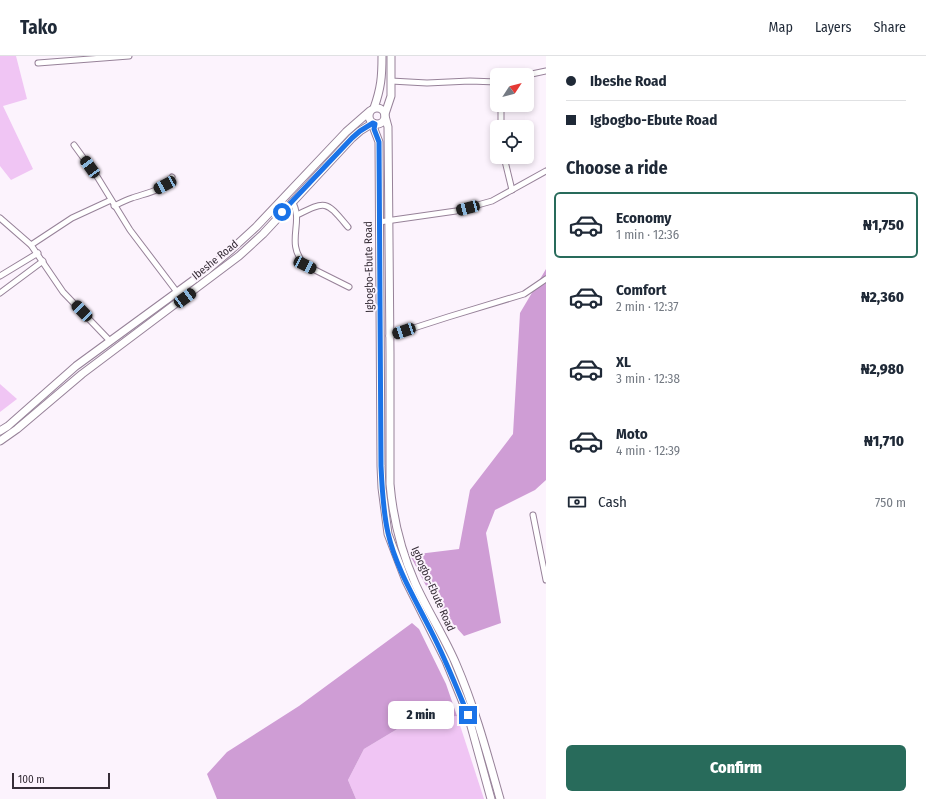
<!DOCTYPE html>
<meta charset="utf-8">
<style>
:root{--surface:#fff;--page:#f6f6f7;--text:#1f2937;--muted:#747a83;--line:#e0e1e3;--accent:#286b5b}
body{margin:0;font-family:"Fira Sans Condensed",sans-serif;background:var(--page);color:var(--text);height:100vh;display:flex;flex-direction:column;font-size:15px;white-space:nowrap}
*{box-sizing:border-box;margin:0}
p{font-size:13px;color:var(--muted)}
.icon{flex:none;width:22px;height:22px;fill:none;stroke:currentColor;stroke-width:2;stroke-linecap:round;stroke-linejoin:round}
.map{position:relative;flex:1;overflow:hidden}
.sheet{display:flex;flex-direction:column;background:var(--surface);width:380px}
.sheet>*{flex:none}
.guide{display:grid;align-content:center;height:88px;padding:0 20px;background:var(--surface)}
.needle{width:26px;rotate:54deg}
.tools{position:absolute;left:490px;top:12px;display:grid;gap:8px}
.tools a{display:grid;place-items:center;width:44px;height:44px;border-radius:6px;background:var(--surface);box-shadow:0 2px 6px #0003;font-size:20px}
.scale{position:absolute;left:12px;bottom:10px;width:98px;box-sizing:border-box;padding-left:4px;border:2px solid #362d37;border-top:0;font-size:11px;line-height:14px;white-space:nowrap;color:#362d37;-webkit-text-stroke:3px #fcf3fd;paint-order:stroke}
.end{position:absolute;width:18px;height:18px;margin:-9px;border:5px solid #1a73e8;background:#fff;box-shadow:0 0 0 2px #fff}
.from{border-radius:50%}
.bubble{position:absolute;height:28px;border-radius:6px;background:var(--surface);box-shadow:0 2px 6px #0003;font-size:13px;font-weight:800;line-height:28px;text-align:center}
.car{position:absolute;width:12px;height:24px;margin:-12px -6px;border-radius:5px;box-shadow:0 0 3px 1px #0007;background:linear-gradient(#222 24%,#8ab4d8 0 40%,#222 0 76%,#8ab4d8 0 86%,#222 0)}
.guide b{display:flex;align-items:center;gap:14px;height:38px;font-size:15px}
.guide b+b{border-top:1px solid var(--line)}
.guide i{width:10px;height:10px;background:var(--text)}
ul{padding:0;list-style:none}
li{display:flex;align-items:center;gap:12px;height:66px;margin:0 8px 6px;padding:0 12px;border:2px solid transparent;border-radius:6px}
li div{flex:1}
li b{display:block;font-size:15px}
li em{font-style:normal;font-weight:800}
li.on{border-color:var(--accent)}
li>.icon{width:36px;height:36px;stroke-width:1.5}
h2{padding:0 20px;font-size:18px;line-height:48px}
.pay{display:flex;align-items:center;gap:10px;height:44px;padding:0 20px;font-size:15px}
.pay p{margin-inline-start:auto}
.action{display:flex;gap:8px;margin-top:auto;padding:8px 20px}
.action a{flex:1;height:46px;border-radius:6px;background:var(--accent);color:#fff;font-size:16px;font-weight:800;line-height:46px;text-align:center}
header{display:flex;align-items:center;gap:24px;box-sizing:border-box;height:56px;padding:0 20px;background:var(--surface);border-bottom:1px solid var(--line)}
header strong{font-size:19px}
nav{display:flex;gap:22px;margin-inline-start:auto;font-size:14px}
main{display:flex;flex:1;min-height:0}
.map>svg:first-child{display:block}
.green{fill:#f0c5f4}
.forest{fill:#cf9dd5}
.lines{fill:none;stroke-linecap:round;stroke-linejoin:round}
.minor-casing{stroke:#978299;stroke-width:7}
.secondary-casing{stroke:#978299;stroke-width:9}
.minor{stroke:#fff;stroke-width:5}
.secondary{stroke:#fff;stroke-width:7}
.route{stroke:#1a73e8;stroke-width:5}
.labels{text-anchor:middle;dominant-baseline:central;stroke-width:4;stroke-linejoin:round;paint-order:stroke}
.street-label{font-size:11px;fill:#362d37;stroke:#fcf3fd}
</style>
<header>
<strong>Tako</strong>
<nav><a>Map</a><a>Layers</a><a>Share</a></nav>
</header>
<main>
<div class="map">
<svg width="546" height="743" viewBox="0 0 546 743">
<rect width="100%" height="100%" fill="#fcf3fd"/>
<g class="green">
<path d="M0,0H16L27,43L3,50L33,113L11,124L0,110Z"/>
<path d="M0,328L17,343L0,356Z"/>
<path d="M457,660L484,743H356L348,724L364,693L409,666Z"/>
</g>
<g class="forest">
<path d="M546,213V424L535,434L495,454L486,477L501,567L464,580L436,549L410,499L459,493L470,434L513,378L520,257Z"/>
<path d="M412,567L419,573L446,628L457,660L409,666L364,693L348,724L356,743H217L207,718L227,696L299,650Z"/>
</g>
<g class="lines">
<defs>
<g id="minor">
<path d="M38,7L129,0"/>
<path d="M527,19L546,15"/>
<path d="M391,25L427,27L470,25L497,26"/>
<path d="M501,49V71"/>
<path d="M74,89L98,122L130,174L177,236"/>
<path d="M504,101L512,134"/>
<path d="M292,145C305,167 284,186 305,209L349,231"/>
<path d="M114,150C120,147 126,144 132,142C146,137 164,135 172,121"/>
<path d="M297,159C327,144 326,145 348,171"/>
<path d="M0,162L31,189L63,236L110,285"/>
<path d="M379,166L456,155L492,145L546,115"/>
<path d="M31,189L72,162L111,144"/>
<path d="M0,220L38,197"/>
<path d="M0,237L43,205"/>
<path d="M389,280L448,261L524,238L546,223"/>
<path d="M533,459L546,524"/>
</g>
<g id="secondary">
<path d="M374,52C381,32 382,21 382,0"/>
<circle cx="377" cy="60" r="8"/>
<path d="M385,58L391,40V0"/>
<path d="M385,60L388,71L390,298V428C393,463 401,495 415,527C427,554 444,580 456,608C475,652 487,697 500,743"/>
<path d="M375,68L374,73L379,86L381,410L382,432L388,478L406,525L446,605L468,659L491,743"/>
<path d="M0,375L8,370L76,310L206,215L232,193L256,171L346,76L370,55"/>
<path d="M0,385L17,373L82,318L239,200L263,178L352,82L360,75L373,67"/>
</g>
</defs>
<use href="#minor" class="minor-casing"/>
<use href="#secondary" class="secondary-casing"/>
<use href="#minor" class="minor"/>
<use href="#secondary" class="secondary"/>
</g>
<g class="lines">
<path class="route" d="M282,156L352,82L360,75L373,67L375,68L374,73L379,86L381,410C382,432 383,455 388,477C396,512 415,543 431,575C445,602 456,630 468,659"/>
</g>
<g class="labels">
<g class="street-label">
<text transform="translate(215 204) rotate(-39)">Ibeshe Road</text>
<text transform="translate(369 211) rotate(-91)">Igbogbo-Ebute Road</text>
<text transform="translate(433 533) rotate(66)">Igbogbo-Ebute Road</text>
</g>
</g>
</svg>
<div class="tools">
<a><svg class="needle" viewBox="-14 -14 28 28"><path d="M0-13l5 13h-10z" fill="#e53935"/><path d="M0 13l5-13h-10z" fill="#747a83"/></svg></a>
<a><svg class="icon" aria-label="locate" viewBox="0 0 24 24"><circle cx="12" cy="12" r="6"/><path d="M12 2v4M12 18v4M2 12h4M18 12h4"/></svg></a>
</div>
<div class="scale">100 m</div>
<i class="end from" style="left:282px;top:156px"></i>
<i class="end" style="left:468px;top:659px"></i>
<div class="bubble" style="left:388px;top:645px;width:66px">2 min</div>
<i class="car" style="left:90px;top:111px;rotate:324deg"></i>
<i class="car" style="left:165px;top:129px;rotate:242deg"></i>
<i class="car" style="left:468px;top:152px;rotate:255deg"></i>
<i class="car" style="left:305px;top:209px;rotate:116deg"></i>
<i class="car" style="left:185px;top:242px;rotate:54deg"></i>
<i class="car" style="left:82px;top:255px;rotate:316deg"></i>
<i class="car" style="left:404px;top:275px;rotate:251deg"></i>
</div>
<section class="sheet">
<div class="guide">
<b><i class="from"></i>Ibeshe Road</b>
<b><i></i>Igbogbo-Ebute Road</b>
</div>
<h2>Choose a ride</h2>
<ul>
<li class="on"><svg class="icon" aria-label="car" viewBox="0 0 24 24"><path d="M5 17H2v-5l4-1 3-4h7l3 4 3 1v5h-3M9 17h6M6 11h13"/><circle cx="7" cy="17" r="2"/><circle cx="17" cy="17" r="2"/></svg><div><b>Economy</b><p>1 min · 12:36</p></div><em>₦1,750</em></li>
<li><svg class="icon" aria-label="car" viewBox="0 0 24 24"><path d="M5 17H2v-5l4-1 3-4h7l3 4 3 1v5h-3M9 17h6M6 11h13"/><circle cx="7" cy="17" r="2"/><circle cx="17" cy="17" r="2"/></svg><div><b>Comfort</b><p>2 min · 12:37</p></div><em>₦2,360</em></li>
<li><svg class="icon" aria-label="car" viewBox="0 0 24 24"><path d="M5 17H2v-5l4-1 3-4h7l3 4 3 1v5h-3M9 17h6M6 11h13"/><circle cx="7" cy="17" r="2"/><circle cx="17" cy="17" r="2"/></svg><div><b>XL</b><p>3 min · 12:38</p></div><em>₦2,980</em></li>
<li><svg class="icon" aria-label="car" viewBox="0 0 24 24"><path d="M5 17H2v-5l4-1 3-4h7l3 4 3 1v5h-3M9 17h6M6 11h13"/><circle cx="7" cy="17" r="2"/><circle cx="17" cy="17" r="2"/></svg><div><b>Moto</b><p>4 min · 12:39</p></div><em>₦1,710</em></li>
</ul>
<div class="pay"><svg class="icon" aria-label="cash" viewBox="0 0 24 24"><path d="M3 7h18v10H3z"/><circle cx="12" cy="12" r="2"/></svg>Cash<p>750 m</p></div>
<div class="action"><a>Confirm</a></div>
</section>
</main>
